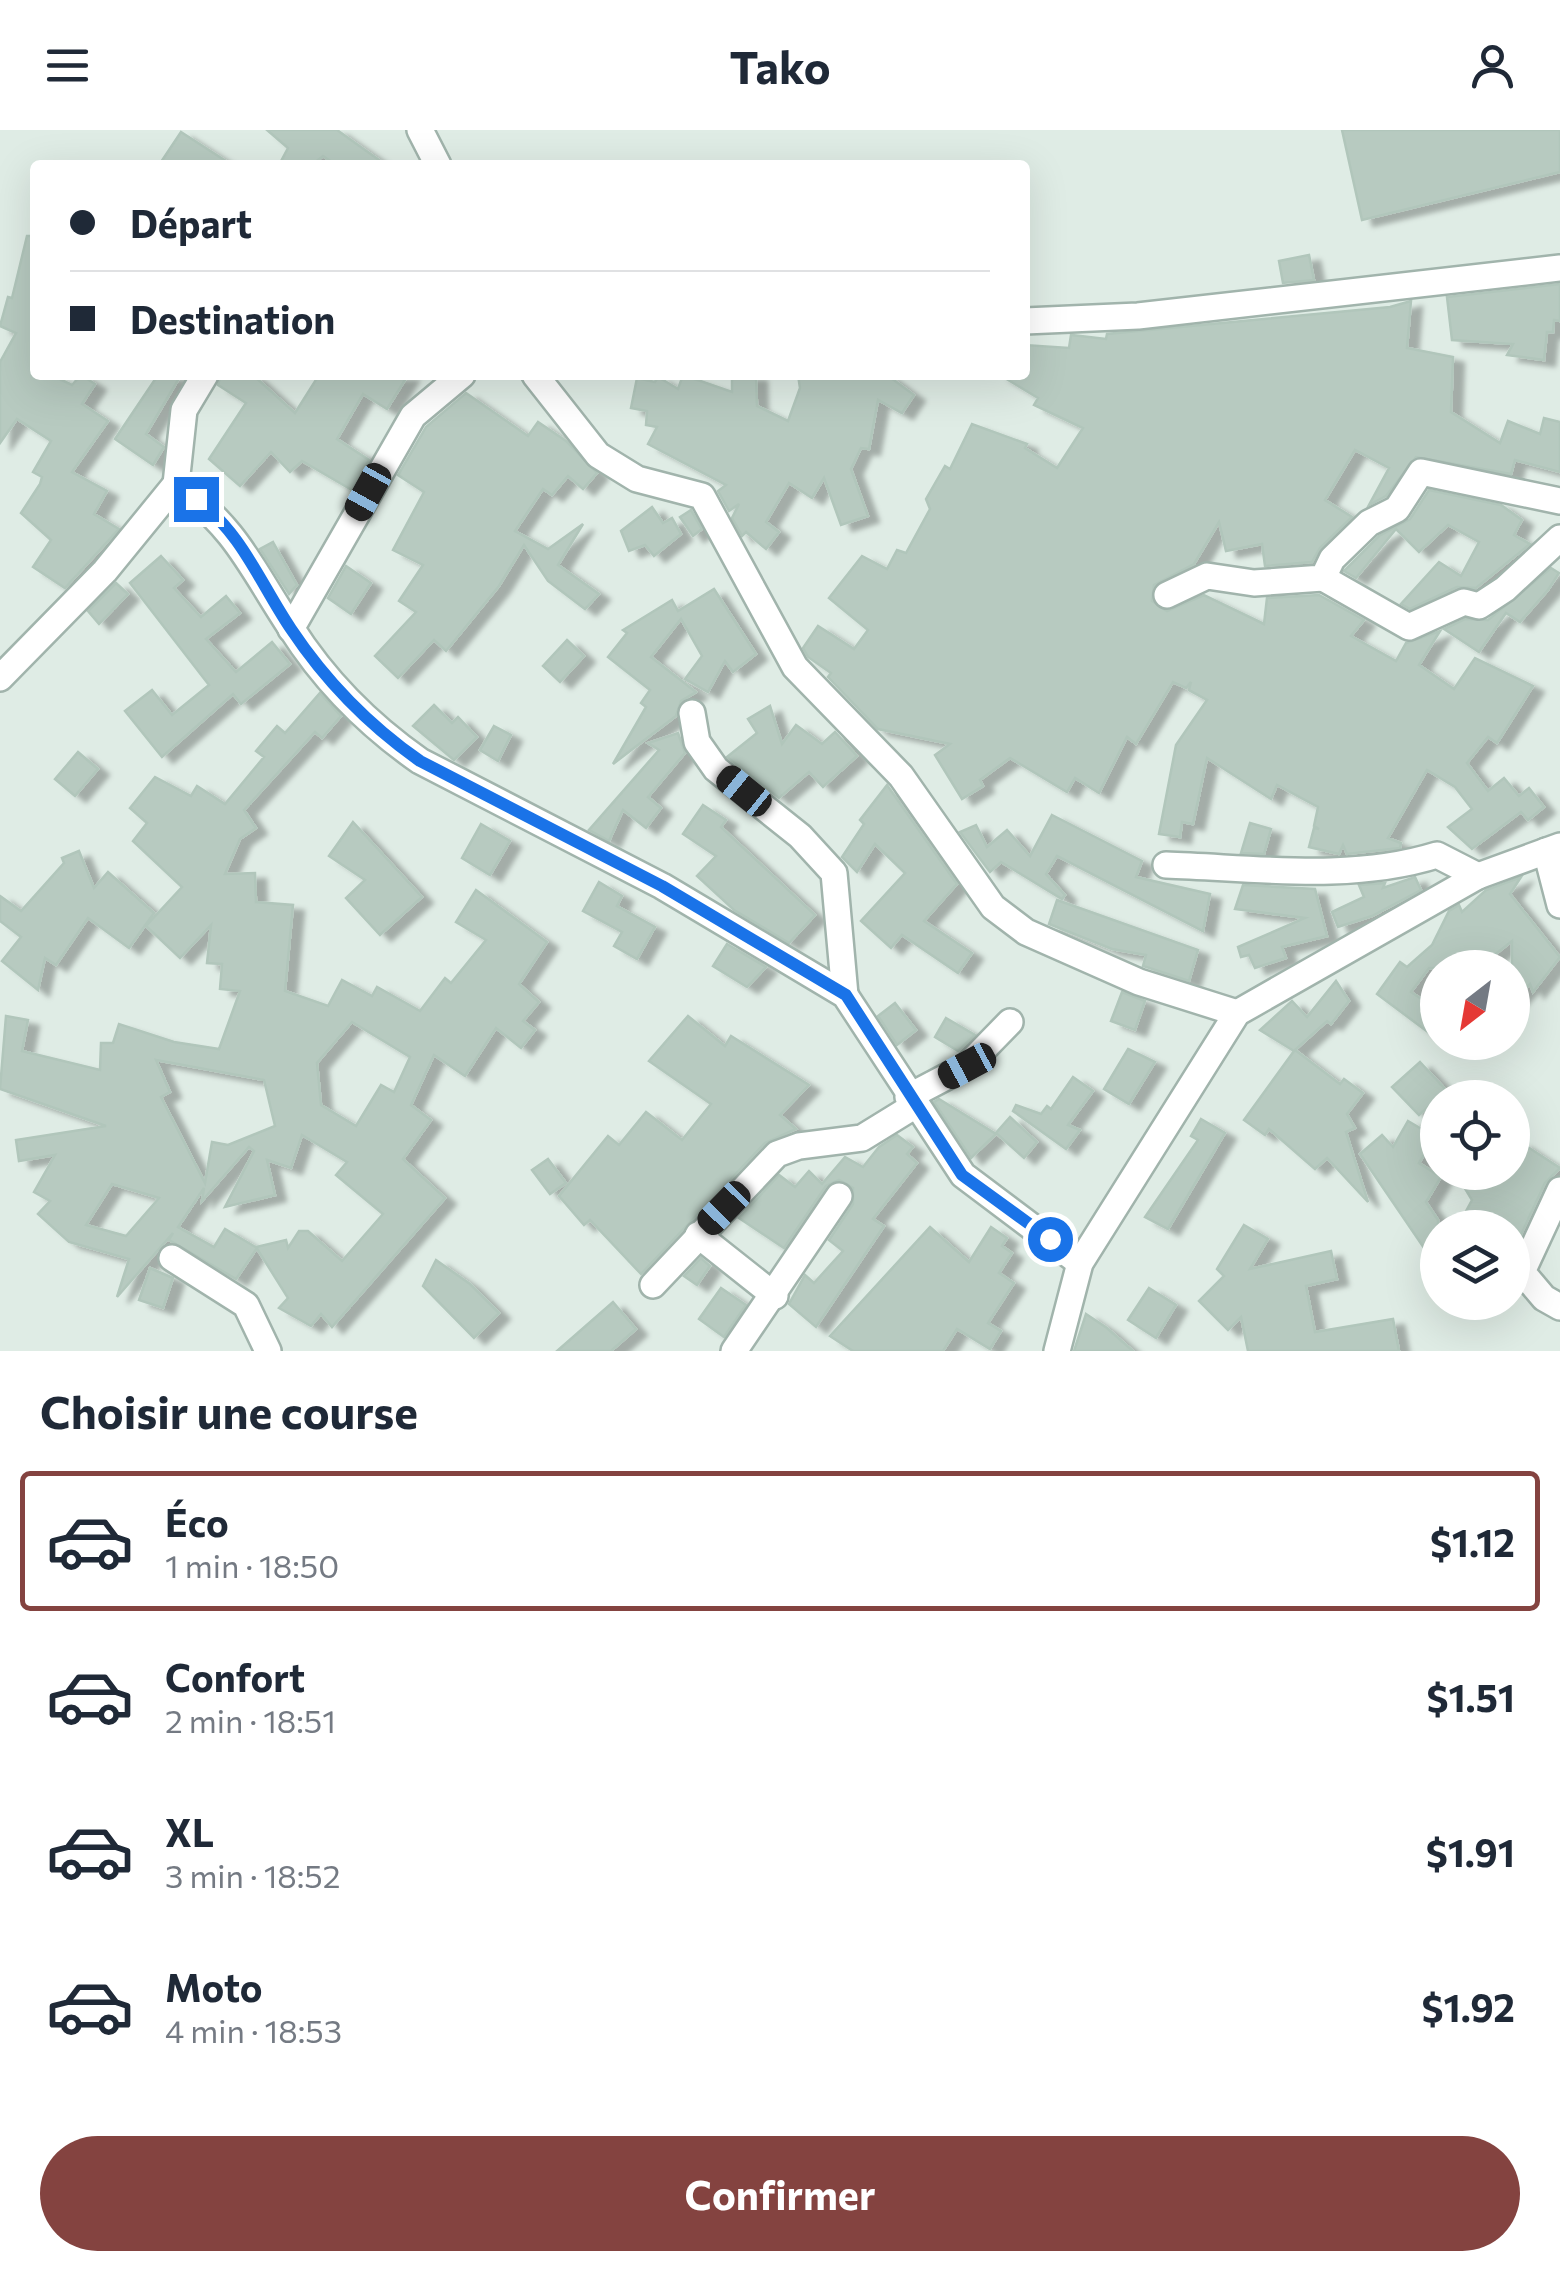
<!DOCTYPE html>
<html lang="fr">
<meta charset="utf-8">
<style>
:root{--surface:#fff;--page:#f2f2f3;--text:#1f2937;--muted:#747a83;--line:#e0e1e3;--accent:#844340}
body{margin:0;font-family:Commissioner,sans-serif;background:var(--page);color:var(--text);height:100vh;display:flex;flex-direction:column;font-size:38px;white-space:nowrap}
*{box-sizing:border-box;margin:0}
p{font-size:32px;color:var(--muted)}
.icon{flex:none;width:55px;height:55px;fill:none;stroke:currentColor;stroke-width:2;stroke-linecap:round;stroke-linejoin:round}
.map{position:relative;height:1221px;overflow:hidden}
.sheet{display:flex;flex-direction:column;background:var(--surface);flex:1}
.sheet>*{flex:none}
.hud{position:absolute;left:30px;top:30px;width:1000px;height:220px;border-radius:10px;box-shadow:0 10px 40px #0002;display:grid;align-content:center;height:220px;padding:0 40px;background:var(--surface)}
.needle{width:65px;rotate:211deg}
.buttons{position:absolute;left:1420px;top:820px;display:grid;gap:20px}
.buttons a{display:grid;place-items:center;width:110px;height:110px;border-radius:50%;background:var(--surface);box-shadow:0 10px 40px #0002;font-size:50px}
.end{position:absolute;width:45px;height:45px;margin:-22px;border:12px solid #1a73e8;background:#fff;box-shadow:0 0 0 5px #fff}
.from{border-radius:50%}
.car{position:absolute;width:30px;height:60px;margin:-30px -15px;border-radius:12px;box-shadow:0 0 8px 2px #0007;background:linear-gradient(#222 24%,#8ab4d8 0 40%,#222 0 76%,#8ab4d8 0 86%,#222 0)}
.hud b{display:flex;align-items:center;gap:35px;height:95px;font-size:38px}
.hud b+b{border-top:2px solid var(--line)}
.hud i{width:25px;height:25px;background:var(--text)}
ul{padding:0;list-style:none}
li{display:flex;align-items:center;gap:30px;height:140px;margin:0 20px 15px;padding:0 20px;border:5px solid transparent;border-radius:10px}
li div{flex:1}
li b{display:block;font-size:38px}
li em{font-style:normal;font-weight:700}
li.on{border-color:var(--accent)}
li>.icon{width:90px;height:90px;stroke-width:1.5}
h2{padding:0 40px;font-size:45px;line-height:120px}
.action{display:flex;gap:20px;margin-top:auto;padding:20px 40px}
.action a{flex:1;height:115px;border-radius:60px;background:var(--accent);color:#fff;font-size:40px;font-weight:700;line-height:115px;text-align:center}
header{display:flex;justify-content:space-between;align-items:center;height:130px;padding:0 40px;background:var(--surface);font-size:45px;font-weight:700}
.map>svg:first-child{display:block}
.building{fill:#b7cac0;stroke:#b1c6bb;stroke-width:2.5;fill-rule:evenodd;filter:url(#shadow)}
.lines{fill:none;stroke-linecap:round;stroke-linejoin:round}
.minor-casing{stroke:#a1b4ac;stroke-width:30}
.minor{stroke:#fff;stroke-width:25}
.route{stroke:#1a73e8;stroke-width:12}
</style>
<header><svg class="icon" aria-label="menu" viewBox="0 0 24 24"><path d="M4 6h16M4 12h16M4 18h16"/></svg>Tako<svg class="icon" aria-label="person" viewBox="0 0 24 24"><circle cx="12" cy="8" r="4"/><path d="M4 21q1-7 8-7t8 7"/></svg></header>
<div class="map">
<svg width="1560" height="1221" viewBox="0 0 1560 1221">
<defs>
<filter id="shadow"><feDropShadow dx="11" dy="6" stdDeviation="2.5" flood-color="#0004"/></filter>
</defs>
<rect width="100%" height="100%" fill="#dfece5"/>
<g class="building">
<path d="M267,0H337L386,35H336L323,26L312,35H279L288,18Z"/>
<path d="M1342,0H1560V42L1362,90Z"/>
<path d="M181,2L232,35H159Z"/>
<path d="M27,106H35V245H51L72,255L81,245L95,254L82,274L108,291L72,342L107,361L94,384L119,399L65,458L33,437L51,410L21,383L40,354L42,347L33,342L51,311L17,289L0,313V232L16,203L0,196L8,167L12,168Z"/>
<path d="M1309,125L1314,150L1283,153L1279,131Z"/>
<path d="M1560,154V191L1554,190L1553,202H1547L1544,230L1507,225L1513,214L1452,210L1447,167Z"/>
<path d="M1411,171L1407,218L1453,227L1451,282L1500,313L1508,291L1540,304L1544,288L1560,292V342L1515,330L1511,344L1416,327L1386,366L1369,375L1389,338L1355,320L1325,370L1352,387L1320,418L1312,432L1265,436L1262,414L1226,421L1219,392L1194,434L1154,455L1152,471L1167,481L1204,465L1264,494L1267,468L1319,465L1364,490L1351,506L1396,531L1406,513L1440,501L1419,535L1454,559L1475,528L1533,556L1497,613L1488,607L1467,633L1488,661L1504,648L1519,666L1529,658L1544,677L1528,690L1521,682L1472,719L1448,697L1472,679L1455,657L1427,640L1388,708L1401,713L1400,718L1347,724L1343,715L1339,724L1309,717L1314,698L1319,699L1314,696L1318,677L1277,655L1271,669L1207,628L1193,694L1182,692L1180,707L1159,704L1176,615L1207,570L1189,560L1191,552L1186,558L1173,552L1136,614L1127,607L1099,663L1075,648L1067,662L1010,628L980,650L983,656L962,669L935,625L950,614L878,599L828,547L831,543L808,527L803,518L818,496L854,519L868,500L829,468L862,426L887,439L897,420L906,423L930,379L926,369L945,336L950,339L972,294L1027,314L1025,318L1057,338L1083,298L1034,275L1038,268L1000,245H1025V215L1069,218L1071,205L1106,209L1107,204L1390,177Z"/>
<path d="M158,245H181L146,304L164,317L153,335L115,309Z"/>
<path d="M221,245H253L295,283L319,245H408L387,279L363,264L337,309L369,330L352,360L302,331L290,342L271,322L240,356L209,329L246,273L218,255Z"/>
<path d="M683,245L732,262V245H756L757,276L788,291L800,258L798,245H887L914,265L902,283L878,270L869,319L861,318L851,339L868,386L841,395L824,348L812,368L789,353L766,392L779,402L766,419L746,402L742,406L732,388L739,374L729,381L718,361L726,355L648,314L657,297L646,295L647,281L631,278L637,248L655,252L658,247L678,259Z"/>
<path d="M466,263L528,306L538,292L566,311L597,343L583,359L568,346L552,365L543,359L515,401L548,419L583,394L558,435L599,464L585,479L548,451L524,415L499,456L446,521L434,510L398,548L375,526L416,482L399,471L423,435L393,420L424,362L398,345L426,297Z"/>
<path d="M1429,360L1501,375L1522,390L1514,405L1530,414L1476,458L1457,457L1410,479L1401,474L1439,432L1461,446L1479,412L1448,395L1419,422L1396,399L1356,448L1344,441L1379,406L1410,389Z"/>
<path d="M652,377L663,393L672,388L681,404L654,426L645,415L629,421L621,401Z"/>
<path d="M691,380L702,399L693,406L680,387Z"/>
<path d="M273,412L297,455L289,464L260,419Z"/>
<path d="M161,426L183,450L174,458L201,487L226,466L240,483L206,509L236,542L272,512L290,534L241,574L233,564L162,627L125,581L152,560L172,585L209,555L130,453Z"/>
<path d="M346,436L371,453L351,484L328,468Z"/>
<path d="M1551,438L1559,443L1548,460L1520,492L1506,483L1479,522L1444,499L1465,489L1488,490Z"/>
<path d="M116,453L128,464L99,494L88,481Z"/>
<path d="M714,459L756,524L733,542L725,531L708,562L685,549L702,526L681,489L651,527L696,562L681,571L676,586L613,634L646,577L641,573L650,560L608,527L627,503L623,500L672,470L678,481Z"/>
<path d="M567,510L584,526L560,552L543,536Z"/>
<path d="M320,563L341,586L322,608L315,602L244,680L256,698L240,709L225,744L255,743L256,772L293,775L285,861L328,876L342,850L372,866L377,857L420,881L445,848L451,853L486,810L456,792L476,760L547,812L519,854L539,872L523,891L535,900L521,918L496,898L465,946L434,925L411,975L431,990L403,1029L445,1068L332,1197L321,1184L311,1196L279,1178L288,1168L256,1117L286,1110L288,1118L299,1101H308L342,1131L383,1084L336,1045L347,1032L302,1005L291,1038L267,1030L275,1065L225,1077L254,1021L249,1017L202,1071L204,1058L178,1097L214,1117L225,1099L257,1118L236,1149L169,1110L173,1103L117,1167L129,1129L69,1112L38,1084L50,1071L34,1062L55,1025L19,1031L16,1010L106,996L0,959L6,886L28,890L22,921L100,940L101,913H113L119,894L174,912L219,919L240,861L220,859L222,834L207,833L211,795L180,828L146,796L182,757L133,711L147,693L130,678L155,647L191,666L197,656L225,674L264,627L256,621L277,596L285,603ZM352,892L410,927L394,962L381,955L356,996L321,975L317,933ZM156,930L264,950L275,996L228,1015L212,1012L205,1053L161,967L170,962ZM112,1054L159,1068L126,1106L86,1095Z"/>
<path d="M434,575L452,593L458,587L477,607L454,630L413,596Z"/>
<path d="M770,576L782,614L796,595L822,614L835,602L857,626L823,657L809,642L779,668L727,627L757,603L748,589Z"/>
<path d="M494,596L511,605L498,631L480,620Z"/>
<path d="M678,603L685,623L648,667L661,678L646,698L623,680L609,711L589,700L659,620L648,613Z"/>
<path d="M78,622L98,639L75,666L55,649Z"/>
<path d="M887,655L957,754L924,791L972,823L958,843L902,805L891,818L861,791L905,743L875,714L857,742L842,727L864,694L860,690Z"/>
<path d="M703,675L726,690L721,697L815,785L789,813L734,780L697,746L716,726L683,704Z"/>
<path d="M1052,685L1142,731L1136,747L1210,764L1203,801L1057,726L1046,744L1065,765L1062,769L1001,732L990,742L960,702L976,695L987,717L1007,700L1030,726Z"/>
<path d="M353,692L422,767L380,805L346,768L365,750L329,726Z"/>
<path d="M1250,693L1271,699L1264,724L1241,723Z"/>
<path d="M481,694L510,711L490,745L462,728Z"/>
<path d="M79,721L94,758L108,742L154,783L129,818L88,788L56,835L45,828L38,860L2,831L21,807L0,791V766L21,781L64,733L62,728Z"/>
<path d="M1415,747L1421,760L1372,786L1338,797L1332,782L1364,767L1359,755L1385,753L1383,758Z"/>
<path d="M1521,747L1510,764L1560,827L1533,862L1530,854L1512,873V811L1478,838H1429L1411,862L1438,880L1428,902L1377,864L1400,832L1407,837L1432,815L1449,781L1459,775L1462,782L1486,760Z"/>
<path d="M599,752L622,766L617,776L655,797L637,829L614,816L622,802L583,781Z"/>
<path d="M1243,755L1315,759L1327,806L1282,817L1286,828L1255,838L1249,825L1241,827L1238,817L1305,788L1235,779Z"/>
<path d="M1057,770L1198,820L1189,851L1143,836L1146,825L1112,819L1049,794Z"/>
<path d="M727,814L766,837L747,857L713,836Z"/>
<path d="M1336,851L1349,871L1331,894L1327,891L1295,920L1340,954L1344,949L1363,963L1347,984L1355,998L1346,1002L1368,1072L1327,1028L1315,1039L1269,999L1265,1005L1244,990L1294,921L1260,900L1292,871L1307,887Z"/>
<path d="M1122,862L1145,871L1135,900L1111,891Z"/>
<path d="M895,873L916,900L897,915L878,886Z"/>
<path d="M688,886L725,916L731,906L809,955L780,985L796,999L765,1013L641,1144L590,1090L584,1095L559,1066L608,1006L619,1015L646,982L682,1010L711,974L649,931Z"/>
<path d="M946,888L975,905L958,921L935,907Z"/>
<path d="M1128,919L1155,932L1129,974L1104,959Z"/>
<path d="M1420,932L1447,961L1419,985L1392,957Z"/>
<path d="M1073,947L1093,961L1068,995L1080,1000L1066,1019L1013,981L1016,975L1041,984L1047,976L1051,979Z"/>
<path d="M939,969L996,1004L971,1028L934,972Z"/>
<path d="M1010,987L1037,1012L1024,1028L996,1003Z"/>
<path d="M1201,989L1225,1003L1168,1099L1145,1087L1198,1010L1191,1006Z"/>
<path d="M1408,991L1435,1007L1419,1033L1441,1047L1426,1072L1438,1090V1108L1424,1118L1360,1024L1382,1005L1393,1017Z"/>
<path d="M897,1005L913,1017L907,1024L917,1033L873,1089L884,1096L816,1197L789,1174L805,1145L814,1153L843,1121L829,1110L853,1074V1058L839,1050L826,1056L784,1118L739,1088L779,1045L795,1057L809,1041L822,1054L845,1027L863,1037L879,1017Z"/>
<path d="M1520,1012L1560,1038L1545,1053L1512,1124V1098H1457L1472,1070L1455,1042H1512V1024Z"/>
<path d="M548,1029L566,1053L550,1064L532,1040Z"/>
<path d="M1244,1095L1268,1109L1250,1139L1331,1121L1337,1149L1306,1156L1315,1202L1393,1189L1399,1221H1248L1241,1187L1228,1200L1199,1171L1224,1146L1217,1139Z"/>
<path d="M930,1097L969,1132L991,1097L1007,1108L1002,1116L1012,1123L999,1143L1014,1153L988,1193L1001,1201L990,1219L957,1199L943,1221H853L830,1206Z"/>
<path d="M701,1128L710,1136L697,1155L684,1146Z"/>
<path d="M436,1130L470,1154L499,1183L474,1208L423,1156Z"/>
<path d="M150,1138L173,1148L163,1178L139,1170Z"/>
<path d="M721,1158L746,1175L724,1207L699,1189Z"/>
<path d="M1149,1158L1176,1175L1156,1208L1128,1190Z"/>
<path d="M613,1172L636,1199L611,1221H557Z"/>
<path d="M1086,1184L1107,1198L1133,1221H1074Z"/>
</g>
<g class="lines">
<defs>
<g id="minor">
<path d="M420,0L438,35"/>
<path d="M1025,191L1138,186L1560,138"/>
<path d="M535,245L598,325L637,349L702,366L795,537L901,646L993,777L1026,802L1139,852L1237,883"/>
<path d="M176,354L184,280L205,245"/>
<path d="M1323,448L1409,497L1464,472L1479,476L1505,459L1560,408"/>
<path d="M1167,465L1207,446L1254,453L1323,448L1332,429L1369,393L1397,379L1421,342L1560,371"/>
<path d="M291,499L413,286L462,245"/>
<path d="M0,548L105,441L176,354C238,400 250,436 291,498C324,550 370,596 420,631L662,756L845,865L963,1045L1080,1133"/>
<path d="M692,583L697,612L716,639L800,706L834,743L845,865"/>
<path d="M1546,721L1560,775"/>
<path d="M1166,735C1256,738 1350,752 1437,725L1478,746"/>
<path d="M908,967L967,936L1010,892"/>
<path d="M1560,1060L1522,1142L1544,1168L1560,1177"/>
<path d="M698,1105L775,1166"/>
<path d="M172,1128L246,1175L268,1221"/>
<path d="M653,1155L777,1024L799,1016L862,1008L914,976"/>
<path d="M734,1221L839,1066"/>
<path d="M1057,1221L1080,1133L1237,883L1478,746L1560,716"/>
</g>
</defs>
<use href="#minor" class="minor-casing"/>
<use href="#minor" class="minor"/>
</g>
<g class="lines">
<path class="route" d="M196,369C242,403 260,453 291,499C325,550 370,596 420,631L662,756L846,865L962,1045L1050,1109"/>
</g>
</svg>
<div class="buttons">
<a><svg class="needle" viewBox="-14 -14 28 28"><path d="M0-13l5 13h-10z" fill="#e53935"/><path d="M0 13l5-13h-10z" fill="#747a83"/></svg></a>
<a><svg class="icon" aria-label="locate" viewBox="0 0 24 24"><circle cx="12" cy="12" r="6"/><path d="M12 2v4M12 18v4M2 12h4M18 12h4"/></svg></a>
<a><svg class="icon" aria-label="layers" viewBox="0 0 24 24"><path d="M12 4l9 5-9 5-9-5zM3 14l9 5 9-5"/></svg></a>
</div>
<i class="end from" style="left:1050px;top:1109px"></i>
<i class="end" style="left:196px;top:369px"></i>
<i class="car" style="left:368px;top:362px;rotate:209deg"></i>
<i class="car" style="left:744px;top:661px;rotate:309deg"></i>
<i class="car" style="left:967px;top:936px;rotate:242deg"></i>
<i class="car" style="left:724px;top:1078px;rotate:224deg"></i>
<div class="hud">
<b><i class="from"></i>Départ</b>
<b><i></i>Destination</b>
</div>
</div>
<section class="sheet">
<h2>Choisir une course</h2>
<ul>
<li class="on"><svg class="icon" aria-label="car" viewBox="0 0 24 24"><path d="M5 17H2v-5l4-1 3-4h7l3 4 3 1v5h-3M9 17h6M6 11h13"/><circle cx="7" cy="17" r="2"/><circle cx="17" cy="17" r="2"/></svg><div><b>Éco</b><p>1 min · 18:50</p></div><em>$1.12</em></li>
<li><svg class="icon" aria-label="car" viewBox="0 0 24 24"><path d="M5 17H2v-5l4-1 3-4h7l3 4 3 1v5h-3M9 17h6M6 11h13"/><circle cx="7" cy="17" r="2"/><circle cx="17" cy="17" r="2"/></svg><div><b>Confort</b><p>2 min · 18:51</p></div><em>$1.51</em></li>
<li><svg class="icon" aria-label="car" viewBox="0 0 24 24"><path d="M5 17H2v-5l4-1 3-4h7l3 4 3 1v5h-3M9 17h6M6 11h13"/><circle cx="7" cy="17" r="2"/><circle cx="17" cy="17" r="2"/></svg><div><b>XL</b><p>3 min · 18:52</p></div><em>$1.91</em></li>
<li><svg class="icon" aria-label="car" viewBox="0 0 24 24"><path d="M5 17H2v-5l4-1 3-4h7l3 4 3 1v5h-3M9 17h6M6 11h13"/><circle cx="7" cy="17" r="2"/><circle cx="17" cy="17" r="2"/></svg><div><b>Moto</b><p>4 min · 18:53</p></div><em>$1.92</em></li>
</ul>
<div class="action"><a>Confirmer</a></div>
</section>
